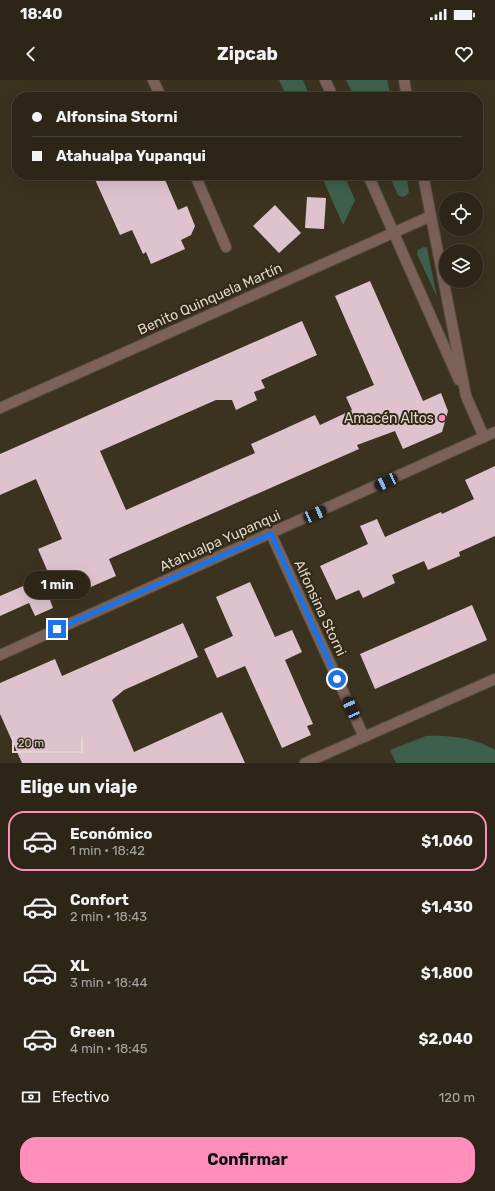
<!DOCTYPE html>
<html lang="es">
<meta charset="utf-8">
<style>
:root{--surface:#2d2618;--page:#352e21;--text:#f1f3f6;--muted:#a7a5a2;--line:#484337;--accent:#ff8ebb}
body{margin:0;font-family:Rubik,sans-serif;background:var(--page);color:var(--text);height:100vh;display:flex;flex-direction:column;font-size:15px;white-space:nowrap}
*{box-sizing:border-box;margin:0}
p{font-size:13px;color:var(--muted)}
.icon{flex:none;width:22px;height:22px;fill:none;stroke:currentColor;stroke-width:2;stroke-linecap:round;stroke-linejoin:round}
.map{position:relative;height:683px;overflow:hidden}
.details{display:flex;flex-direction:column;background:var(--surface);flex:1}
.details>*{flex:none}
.top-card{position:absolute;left:12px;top:12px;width:471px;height:88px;border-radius:16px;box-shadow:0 4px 16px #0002,0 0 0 1px var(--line);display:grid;align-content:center;height:88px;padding:0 20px;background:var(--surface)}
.fabs{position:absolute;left:439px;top:112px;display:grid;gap:8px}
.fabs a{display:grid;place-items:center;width:44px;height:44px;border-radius:50%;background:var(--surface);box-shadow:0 4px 16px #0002,0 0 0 1px var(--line);font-size:20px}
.scale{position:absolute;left:12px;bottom:10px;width:71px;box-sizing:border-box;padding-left:4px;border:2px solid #dfd9cd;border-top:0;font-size:11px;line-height:14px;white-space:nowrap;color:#dfd9cd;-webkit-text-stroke:3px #322816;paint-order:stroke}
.end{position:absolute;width:18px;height:18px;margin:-9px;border:5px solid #1a73e8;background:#fff;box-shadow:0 0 0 2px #fff}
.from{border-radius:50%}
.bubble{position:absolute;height:28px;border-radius:14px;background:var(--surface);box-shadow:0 4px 16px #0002,0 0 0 1px var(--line);font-size:13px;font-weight:700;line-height:28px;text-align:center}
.car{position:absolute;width:12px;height:24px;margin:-12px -6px;border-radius:5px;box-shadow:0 0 3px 1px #0007;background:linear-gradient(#222 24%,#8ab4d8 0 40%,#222 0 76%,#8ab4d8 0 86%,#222 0)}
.top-card b{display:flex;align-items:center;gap:14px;height:38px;font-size:15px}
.top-card b+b{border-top:1px solid var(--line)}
.top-card i{width:10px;height:10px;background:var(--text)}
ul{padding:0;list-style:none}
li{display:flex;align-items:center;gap:12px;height:60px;margin:0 8px 6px;padding:0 12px;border:2px solid transparent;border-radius:16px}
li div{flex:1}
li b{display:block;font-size:15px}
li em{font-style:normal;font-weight:700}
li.active{border-color:var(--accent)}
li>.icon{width:36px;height:36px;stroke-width:1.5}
h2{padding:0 20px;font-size:18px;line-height:48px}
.pay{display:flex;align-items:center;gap:10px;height:44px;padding:0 20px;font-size:15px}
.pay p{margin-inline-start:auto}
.action{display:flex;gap:8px;margin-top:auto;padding:8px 20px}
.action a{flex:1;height:46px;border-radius:16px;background:var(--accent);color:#111;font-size:16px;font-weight:700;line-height:46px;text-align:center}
.status{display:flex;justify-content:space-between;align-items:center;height:28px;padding:0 20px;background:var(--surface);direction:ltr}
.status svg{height:11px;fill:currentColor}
header{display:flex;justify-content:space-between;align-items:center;height:52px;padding:0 20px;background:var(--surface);font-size:18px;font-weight:700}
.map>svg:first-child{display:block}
.green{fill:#3d604c}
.building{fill:#dec3ce}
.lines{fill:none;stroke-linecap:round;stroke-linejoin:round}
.minor-casing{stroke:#59503f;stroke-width:12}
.minor{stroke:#7c6159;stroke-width:10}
.route{stroke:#1a73e8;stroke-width:5}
.poi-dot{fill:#ff8ebb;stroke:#322816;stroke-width:1.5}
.labels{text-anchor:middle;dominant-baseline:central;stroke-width:4;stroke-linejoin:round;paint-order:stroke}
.street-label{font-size:14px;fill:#dfd9cd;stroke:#322816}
.poi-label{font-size:14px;fill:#dfd9cd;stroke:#322816;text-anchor:end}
</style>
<div class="status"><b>18:40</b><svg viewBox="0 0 49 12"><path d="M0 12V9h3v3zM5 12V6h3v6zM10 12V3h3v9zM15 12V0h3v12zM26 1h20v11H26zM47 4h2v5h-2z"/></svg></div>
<header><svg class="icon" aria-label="back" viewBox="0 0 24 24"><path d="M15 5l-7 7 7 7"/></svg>Zipcab<svg class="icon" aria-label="heart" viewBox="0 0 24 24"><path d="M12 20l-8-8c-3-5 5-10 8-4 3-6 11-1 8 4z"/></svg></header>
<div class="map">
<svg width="495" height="683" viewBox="0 0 495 683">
<rect width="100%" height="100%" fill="#3c3220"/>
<g class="green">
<path d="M279,0H303L310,17H287Z"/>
<path d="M346,0H387L391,17H354Z"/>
<path d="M321,95H344L355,120L343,145Z"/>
<path d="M389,95H406L409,112L407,115L402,117L398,115Z"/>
<path d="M424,167L427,168L437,217L417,174L418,170Z"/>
<path d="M426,656C450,655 475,658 495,670V683H396L390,670Z"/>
</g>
<g class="building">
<path d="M93,95H163L178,130L187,126L195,146L191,155L181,160L185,169L151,184L146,172L143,174L132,150L120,155Z"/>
<path d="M307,117L326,118L324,149L305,148Z"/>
<path d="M275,125L301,153L279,173L253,146Z"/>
<path d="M370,201L423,321L441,313L448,331L442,352L403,369L395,351L357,365L359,369L109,479L116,496L84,510L77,494L53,504L38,469L62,459L36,399L0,415V374L302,241L317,275L261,300L265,308L254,312L257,320L236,330L232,320H216L100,371L126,430L255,373L251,364L315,335L320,345L352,330L346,317L374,305L335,216Z"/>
<path d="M495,386V456L459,472L460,476L428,490L424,481L392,495L395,503L363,518L359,510L336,520L320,486L368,464L360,446L377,439L385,457L441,432L442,434L474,419L465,400Z"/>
<path d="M42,498L53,528L35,536L29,523L0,536V516Z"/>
<path d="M250,502L275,557L292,550L302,572L285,580L313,644L307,646L311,655L282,668L245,586L217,598L204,569L233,556L216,517Z"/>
<path d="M472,525L487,560L375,609L360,574Z"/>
<path d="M183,543L198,577L124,610L112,620L134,672L222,632L245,683H22L0,634V603L55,579L62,596Z"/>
</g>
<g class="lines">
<defs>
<g id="minor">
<path d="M153,0L161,17"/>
<path d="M325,0L333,17"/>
<path d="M404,0L407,17"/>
<path d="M195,95L226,167"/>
<path d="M368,95L459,300"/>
<path d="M423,95L466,316L484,357"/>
<path d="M0,328L431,136"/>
<path d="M271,454L364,657"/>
<path d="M0,575L495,352"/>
<path d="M305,683L495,599"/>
</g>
</defs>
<use href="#minor" class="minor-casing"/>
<use href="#minor" class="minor"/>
</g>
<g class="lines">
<path class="route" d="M57,549L271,454L337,599"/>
</g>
<circle class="poi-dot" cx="442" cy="338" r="4"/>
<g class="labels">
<g class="street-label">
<text transform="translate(210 219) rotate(-24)">Benito Quinquela Martín</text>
<text transform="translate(220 461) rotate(-24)">Atahualpa Yupanqui</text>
<text transform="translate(320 528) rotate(65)">Alfonsina Storni</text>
</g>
<g class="poi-label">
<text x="434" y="338">Amacén Altos</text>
</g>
</g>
</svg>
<div class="fabs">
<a><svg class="icon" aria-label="locate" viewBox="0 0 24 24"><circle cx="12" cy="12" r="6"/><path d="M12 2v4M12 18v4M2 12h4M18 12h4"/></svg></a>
<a><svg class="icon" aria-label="layers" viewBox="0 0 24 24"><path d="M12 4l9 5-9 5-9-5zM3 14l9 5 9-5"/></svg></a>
</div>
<div class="scale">20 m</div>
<i class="end from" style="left:337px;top:599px"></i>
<i class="end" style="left:57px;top:549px"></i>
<div class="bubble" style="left:24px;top:491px;width:66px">1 min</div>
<i class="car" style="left:386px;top:402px;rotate:245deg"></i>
<i class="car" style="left:315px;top:434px;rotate:66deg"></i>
<i class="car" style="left:351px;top:628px;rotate:336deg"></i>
<div class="top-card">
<b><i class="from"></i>Alfonsina Storni</b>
<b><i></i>Atahualpa Yupanqui</b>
</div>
</div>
<section class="details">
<h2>Elige un viaje</h2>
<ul>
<li class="active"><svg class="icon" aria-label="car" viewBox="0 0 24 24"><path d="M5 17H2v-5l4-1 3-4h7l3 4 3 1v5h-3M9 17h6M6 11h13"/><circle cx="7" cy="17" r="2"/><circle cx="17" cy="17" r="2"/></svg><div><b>Económico</b><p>1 min · 18:42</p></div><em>$1,060</em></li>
<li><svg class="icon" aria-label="car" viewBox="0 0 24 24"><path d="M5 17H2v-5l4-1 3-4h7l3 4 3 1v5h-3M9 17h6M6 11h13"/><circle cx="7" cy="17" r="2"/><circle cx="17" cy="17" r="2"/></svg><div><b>Confort</b><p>2 min · 18:43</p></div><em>$1,430</em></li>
<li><svg class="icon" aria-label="car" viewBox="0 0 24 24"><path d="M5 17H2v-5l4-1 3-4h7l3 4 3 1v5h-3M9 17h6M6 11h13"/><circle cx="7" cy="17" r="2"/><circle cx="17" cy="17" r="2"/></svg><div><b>XL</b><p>3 min · 18:44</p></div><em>$1,800</em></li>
<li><svg class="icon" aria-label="car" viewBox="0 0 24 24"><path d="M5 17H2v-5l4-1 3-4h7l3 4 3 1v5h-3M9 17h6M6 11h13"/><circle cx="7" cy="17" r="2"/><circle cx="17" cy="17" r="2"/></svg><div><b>Green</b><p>4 min · 18:45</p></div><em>$2,040</em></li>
</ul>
<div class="pay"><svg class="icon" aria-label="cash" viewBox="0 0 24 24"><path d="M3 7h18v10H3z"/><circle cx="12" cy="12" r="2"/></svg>Efectivo<p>120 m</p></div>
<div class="action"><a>Confirmar</a></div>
</section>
